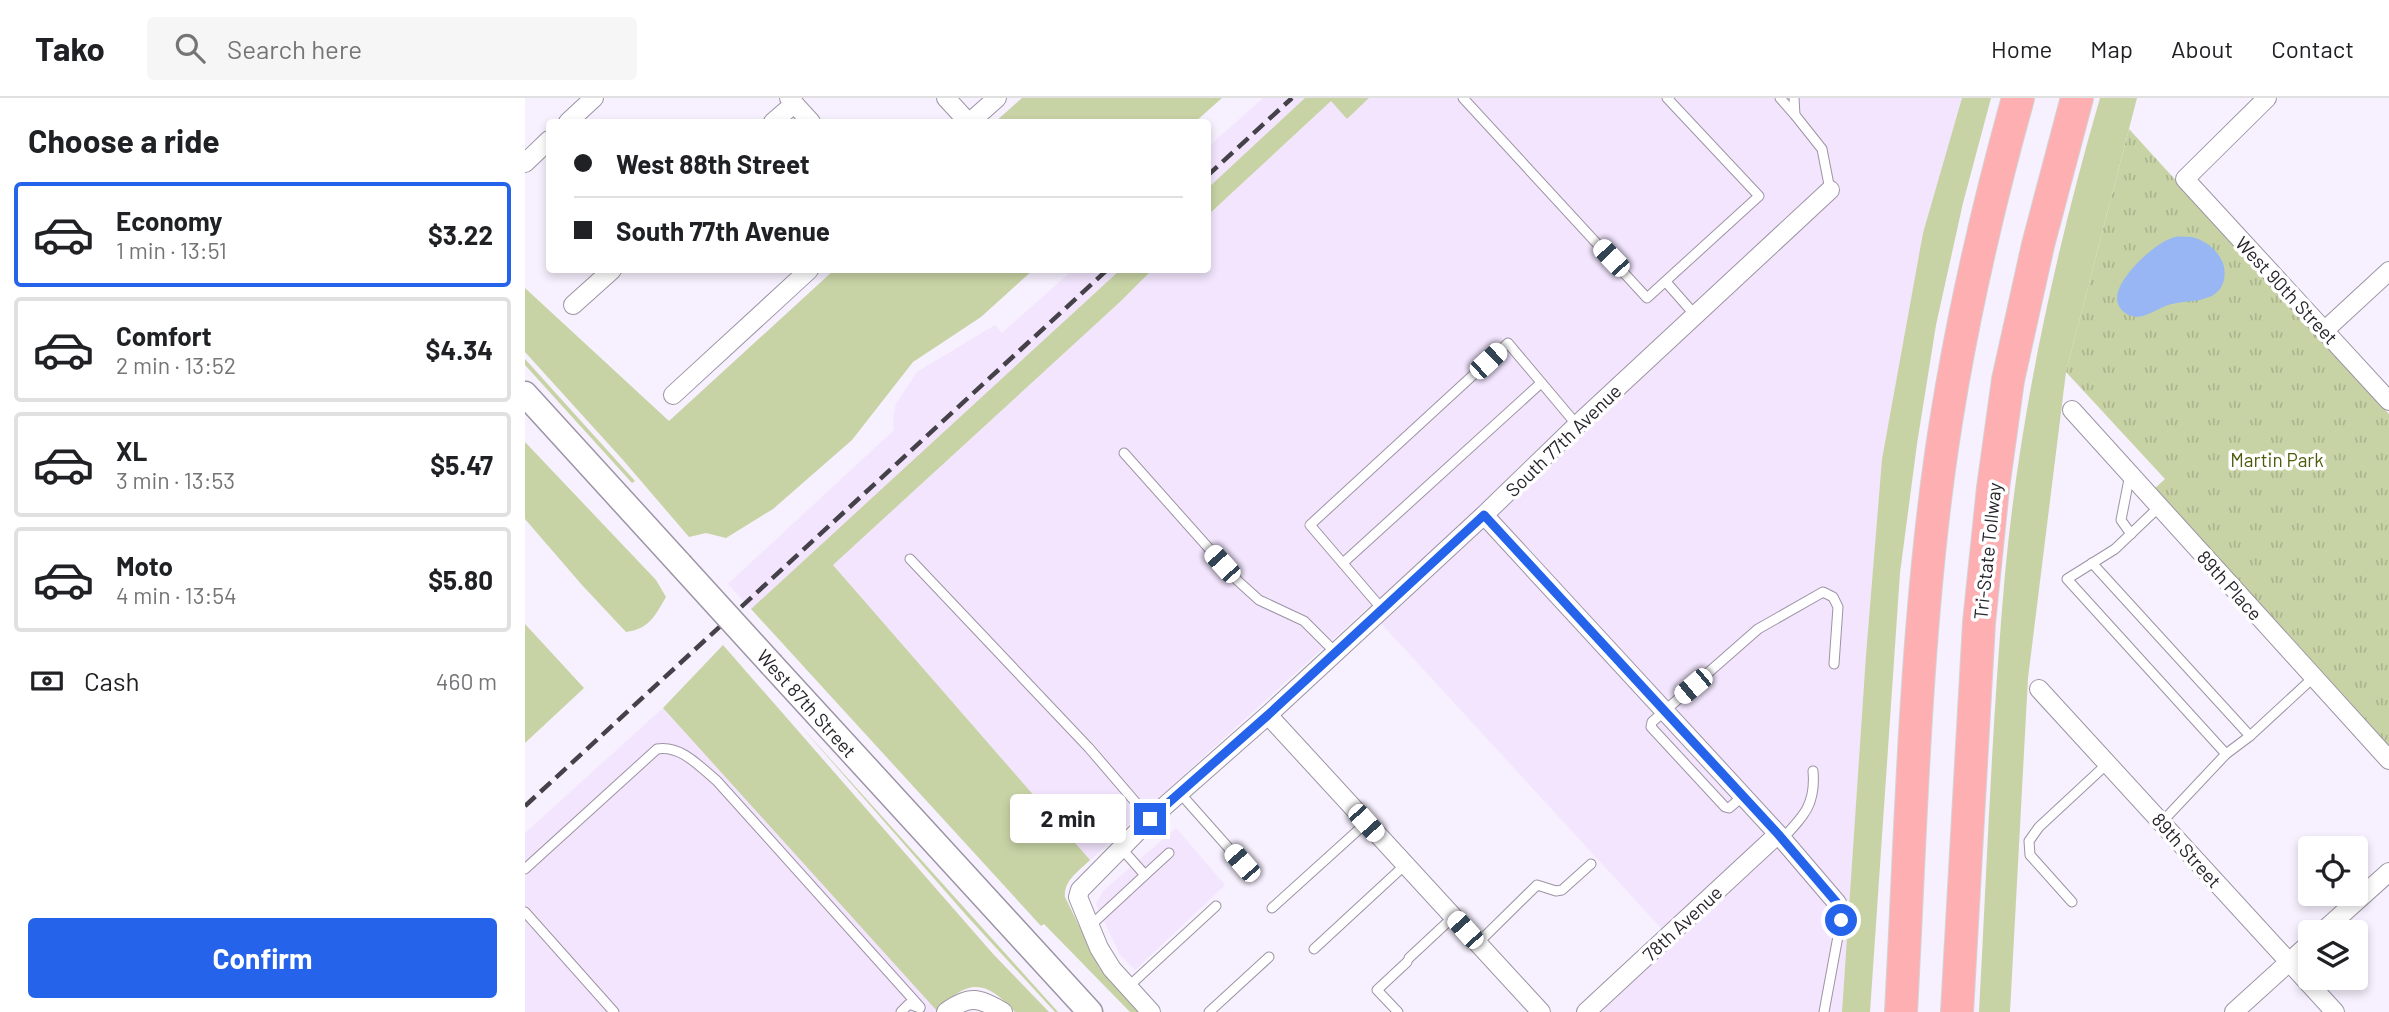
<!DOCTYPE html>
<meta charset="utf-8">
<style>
:root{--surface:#fff;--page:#f6f6f6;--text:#202124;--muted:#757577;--line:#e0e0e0;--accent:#2563eb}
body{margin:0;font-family:Barlow,sans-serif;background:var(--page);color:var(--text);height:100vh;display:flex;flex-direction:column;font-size:26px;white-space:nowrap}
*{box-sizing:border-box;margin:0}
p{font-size:23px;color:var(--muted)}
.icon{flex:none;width:38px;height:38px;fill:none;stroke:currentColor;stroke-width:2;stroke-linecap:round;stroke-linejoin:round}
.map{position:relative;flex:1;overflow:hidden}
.sheet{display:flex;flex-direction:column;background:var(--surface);width:525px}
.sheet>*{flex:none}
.top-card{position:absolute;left:21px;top:21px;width:665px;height:154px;border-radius:7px;box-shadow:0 4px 10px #0003;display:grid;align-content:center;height:154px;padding:0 28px;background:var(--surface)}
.buttons{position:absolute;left:1773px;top:738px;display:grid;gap:14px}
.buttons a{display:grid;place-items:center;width:70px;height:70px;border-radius:7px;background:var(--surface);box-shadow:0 4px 10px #0003;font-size:35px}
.end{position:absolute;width:32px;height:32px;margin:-16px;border:9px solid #2563eb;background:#fff;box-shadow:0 0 0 4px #fff}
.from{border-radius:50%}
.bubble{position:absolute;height:49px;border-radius:7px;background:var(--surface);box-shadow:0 4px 10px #0003;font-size:23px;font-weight:700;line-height:49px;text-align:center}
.car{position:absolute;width:21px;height:42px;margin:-21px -10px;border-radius:9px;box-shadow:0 0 5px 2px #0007;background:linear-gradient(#fff 24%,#345 0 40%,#fff 0 76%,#345 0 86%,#fff 0)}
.top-card b{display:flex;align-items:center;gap:24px;height:66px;font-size:26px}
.top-card b+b{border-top:2px solid var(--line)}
.top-card i{width:18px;height:18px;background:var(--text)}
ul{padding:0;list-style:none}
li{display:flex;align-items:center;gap:21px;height:105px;margin:0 14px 10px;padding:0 14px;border:4px solid var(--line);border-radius:7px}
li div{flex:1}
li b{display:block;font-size:26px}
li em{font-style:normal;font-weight:700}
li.current{border-color:var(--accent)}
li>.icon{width:63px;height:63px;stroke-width:1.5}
h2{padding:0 28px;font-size:32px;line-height:84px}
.pay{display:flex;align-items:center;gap:18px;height:77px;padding:0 28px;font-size:26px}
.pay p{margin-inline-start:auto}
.button{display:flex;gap:14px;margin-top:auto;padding:14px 28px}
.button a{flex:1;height:80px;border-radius:7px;background:var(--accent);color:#fff;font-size:28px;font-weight:700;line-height:80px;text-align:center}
header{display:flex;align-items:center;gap:42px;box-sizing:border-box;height:98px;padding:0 35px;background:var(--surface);border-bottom:2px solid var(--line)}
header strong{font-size:33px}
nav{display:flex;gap:38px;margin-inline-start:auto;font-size:24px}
.search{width:490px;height:63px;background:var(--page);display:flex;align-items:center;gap:18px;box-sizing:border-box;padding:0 24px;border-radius:7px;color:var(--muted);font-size:26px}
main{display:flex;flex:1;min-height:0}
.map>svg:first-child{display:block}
.built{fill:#f2e5fd}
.grass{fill:#c7d3a5}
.park{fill:url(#park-tufts)}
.water{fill:#97b6f3}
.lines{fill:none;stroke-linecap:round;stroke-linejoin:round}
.service-casing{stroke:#9d94a4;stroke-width:11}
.minor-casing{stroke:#9d94a4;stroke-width:20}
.secondary-casing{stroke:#9d94a4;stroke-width:27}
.motorway-casing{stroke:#d4d3d4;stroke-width:34}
.service{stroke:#fff;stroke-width:9}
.minor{stroke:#fff;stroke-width:18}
.secondary{stroke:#fff;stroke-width:24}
.motorway{stroke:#fdafb2;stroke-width:32}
.rail{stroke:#454149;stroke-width:4.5;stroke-dasharray:14 7;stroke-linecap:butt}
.secondary-bridge-casing{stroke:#9d94a4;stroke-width:27;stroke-linecap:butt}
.secondary-bridge{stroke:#fff;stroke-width:24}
.route{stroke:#2563eb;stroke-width:9}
.labels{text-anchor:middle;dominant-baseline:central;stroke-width:7;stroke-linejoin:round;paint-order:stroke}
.street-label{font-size:19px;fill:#27232a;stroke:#fff}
.park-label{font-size:19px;fill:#4e5b0c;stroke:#fff}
</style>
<header>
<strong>Tako</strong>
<div class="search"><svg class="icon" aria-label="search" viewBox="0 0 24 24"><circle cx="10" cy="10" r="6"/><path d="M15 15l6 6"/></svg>Search here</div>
<nav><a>Home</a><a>Map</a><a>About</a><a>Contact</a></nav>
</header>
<main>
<section class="sheet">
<h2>Choose a ride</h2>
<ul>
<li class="current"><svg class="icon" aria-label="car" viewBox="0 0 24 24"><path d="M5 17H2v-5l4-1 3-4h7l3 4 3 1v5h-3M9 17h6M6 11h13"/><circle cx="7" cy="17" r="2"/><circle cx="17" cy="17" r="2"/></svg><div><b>Economy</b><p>1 min · 13:51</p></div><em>$3.22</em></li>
<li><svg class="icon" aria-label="car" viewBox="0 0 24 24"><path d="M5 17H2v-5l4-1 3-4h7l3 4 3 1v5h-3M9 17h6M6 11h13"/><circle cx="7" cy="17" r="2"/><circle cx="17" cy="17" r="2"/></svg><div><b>Comfort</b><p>2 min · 13:52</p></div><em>$4.34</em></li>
<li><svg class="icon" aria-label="car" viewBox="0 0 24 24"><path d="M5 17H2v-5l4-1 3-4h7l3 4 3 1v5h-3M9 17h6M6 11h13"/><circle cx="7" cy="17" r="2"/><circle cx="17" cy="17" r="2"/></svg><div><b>XL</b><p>3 min · 13:53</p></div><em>$5.47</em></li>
<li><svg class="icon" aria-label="car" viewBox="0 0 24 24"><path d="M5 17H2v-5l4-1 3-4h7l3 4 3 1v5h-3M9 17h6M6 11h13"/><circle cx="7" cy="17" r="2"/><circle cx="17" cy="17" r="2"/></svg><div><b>Moto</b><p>4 min · 13:54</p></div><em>$5.80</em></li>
</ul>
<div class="pay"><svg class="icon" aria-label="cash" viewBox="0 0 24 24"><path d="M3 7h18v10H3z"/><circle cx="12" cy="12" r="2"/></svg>Cash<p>460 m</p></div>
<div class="button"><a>Confirm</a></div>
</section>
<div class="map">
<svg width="1864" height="914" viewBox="0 0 1864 914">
<defs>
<pattern id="park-tufts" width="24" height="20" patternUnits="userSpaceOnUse" patternTransform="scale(1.75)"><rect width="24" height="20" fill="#c7d3a5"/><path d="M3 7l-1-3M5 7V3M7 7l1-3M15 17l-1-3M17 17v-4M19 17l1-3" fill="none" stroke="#abb58e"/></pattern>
</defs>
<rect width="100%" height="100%" fill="#f7f0fe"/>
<g class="built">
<path d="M738,0H780L683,90L682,50Z"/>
<path d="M844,0H1437L1398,135L1357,361L1341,557L1317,914H1071L1147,842L842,510L565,762L308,467L596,203L627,172H682L683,117L807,2L822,21Z"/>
<path d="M548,172H595L226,511L203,486L369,332L368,320L371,306L392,274L470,227L477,235Z"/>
<path d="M138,610L412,913L411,914H0V735Z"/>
<path d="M651,730L700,787L610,872L595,857L571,806L578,793Z"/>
</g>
<g class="grass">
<path d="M497,0H697L670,24H470Z"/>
<path d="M780,0H844L822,21L806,3L683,117V90Z"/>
<path d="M1437,0H1466L1438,105L1411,227L1392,346L1375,475L1345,914H1317L1341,557L1357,361L1398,135Z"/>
<path d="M1575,0H1612L1541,274L1503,580L1485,914H1454C1462,768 1467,622 1480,476C1495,315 1530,155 1575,0Z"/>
<path d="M309,172H508L456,219L388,264L327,342L248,411L201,440L181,435L164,439L98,362L0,254V190L144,323Z"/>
<path d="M595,172H627L596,203L308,467L565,762C555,772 538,783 540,799L574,869L615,914H605L519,826L516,828L226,511Z"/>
<path d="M0,261L110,383L107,385L0,267Z"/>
<path d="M0,344L131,482L141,499C130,518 124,531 101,534L57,487L0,421Z"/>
<path d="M0,526L59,590L0,645Z"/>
<path d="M198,547L469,857L524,914H490C460,881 443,881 412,913L138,610Z"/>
<path d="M273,625L533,914H530L441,817Z"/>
</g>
<path class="park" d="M1604,31L1864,316V649L1628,392L1640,381L1541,274Z"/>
<path class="water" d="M1667,139C1679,142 1690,150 1696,161C1700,167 1700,175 1699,182C1693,207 1662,201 1643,207C1635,210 1627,215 1618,218C1604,222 1588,210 1593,194C1598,175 1632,143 1650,139C1656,138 1661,139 1667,139Z"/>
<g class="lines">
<defs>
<g id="service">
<path d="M938,0L1122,200L1234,98L1142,0"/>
<path d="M1255,0L1270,17"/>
<path d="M1269,0L1270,17L1297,51L1305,92"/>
<path d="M1141,184L1170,217"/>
<path d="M599,355L713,483L734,502L779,523L810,554"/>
<path d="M1605,376L1596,422L1606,436"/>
<path d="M1634,409L1590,451L1542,481L1701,656L1637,724"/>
<path d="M385,461L564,650L625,721"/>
<path d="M818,465L1016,285"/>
<path d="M1567,465L1725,638L1789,579"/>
<path d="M857,511L785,427L983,245L1052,327"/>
<path d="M1701,656L1725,638"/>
<path d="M654,694L717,765"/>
<path d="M1217,699L1204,710L1200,709L1126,629L1127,624L1233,531L1298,494L1308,499L1313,509L1309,566"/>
<path d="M1257,741C1279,718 1291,706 1288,673"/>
<path d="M0,771L132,651C156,647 174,668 192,683L395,909"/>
<path d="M620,777L644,755"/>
<path d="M1547,804L1505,757L1504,743L1514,729L1583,665"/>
<path d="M747,810L841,725"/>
<path d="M0,814L89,914"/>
<path d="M565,828L620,777L597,751"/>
<path d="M953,845L1012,787L1031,793L1037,792L1066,766"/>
<path d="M789,851L880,767"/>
<path d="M884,860L928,819"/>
<path d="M603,889L691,808"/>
<path d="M376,914L384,906L395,910"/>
<path d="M684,914L744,859"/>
<path d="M873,914L852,892L882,864"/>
<path d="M1299,914L1316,822L1312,805"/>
</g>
<g id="minor">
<path d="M264,0L286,24"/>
<path d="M421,0L443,24"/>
<path d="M1742,0L1660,81L1864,303"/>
<path d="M43,24L69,0"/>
<path d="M248,24L269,6"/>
<path d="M445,24L472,0"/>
<path d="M0,65L24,42"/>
<path d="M48,207L87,172"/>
<path d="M1799,233L1864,173"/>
<path d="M148,297L284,172"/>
<path d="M1547,312L1864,662"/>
<path d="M959,417L1253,736L1312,805"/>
<path d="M1514,591L1810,914"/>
<path d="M743,617L1016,914"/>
<path d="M1796,835L1864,774"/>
<path d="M421,914C444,897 454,899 478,914"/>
<path d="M626,914L587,871L574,850L553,799L555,792L625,721L743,617L959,417L1052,327L1305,92"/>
<path d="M1061,914L1253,736"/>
<path d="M1709,914L1785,845"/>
</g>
<g id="secondary">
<path d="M0,296L155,466"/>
<path d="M247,567L565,914"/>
</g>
<g id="motorway">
<path d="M1376,914C1385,749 1389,583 1408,419C1424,277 1455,137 1493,0"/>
<path d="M1432,914L1454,525L1468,390L1483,282L1513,147L1552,0"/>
</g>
</defs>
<use href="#service" class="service-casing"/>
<use href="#minor" class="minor-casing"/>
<use href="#secondary" class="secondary-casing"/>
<use href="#motorway" class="motorway-casing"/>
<use href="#service" class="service"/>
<use href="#minor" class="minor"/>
<use href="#secondary" class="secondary"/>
<use href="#motorway" class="motorway"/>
<g class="rail">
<path d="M682,78L767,0"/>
<path d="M0,708L582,172"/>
</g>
<defs>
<path id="secondary-bridge" d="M155,466L247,567"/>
</defs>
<use href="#secondary-bridge" class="secondary-bridge-casing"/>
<use href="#secondary-bridge" class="secondary-bridge"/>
</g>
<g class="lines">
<path class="route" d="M625,721L743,617L959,417L1253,736L1312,805L1316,822"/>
</g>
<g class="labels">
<g class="street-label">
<text transform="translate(1762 192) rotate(47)">West 90th Street</text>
<text transform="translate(1038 342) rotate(-44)">South 77th Avenue</text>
<text transform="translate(1462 453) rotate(-84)">Tri-State Tollway</text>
<text transform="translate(1705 487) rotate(48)">89th Place</text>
<text transform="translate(282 605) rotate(48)">West 87th Street</text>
<text transform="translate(1662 752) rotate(48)">89th Street</text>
<text transform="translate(1157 825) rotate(-43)">78th Avenue</text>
</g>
<g class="park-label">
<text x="1752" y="361">Martin Park</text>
</g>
</g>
</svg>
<div class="buttons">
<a><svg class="icon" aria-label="locate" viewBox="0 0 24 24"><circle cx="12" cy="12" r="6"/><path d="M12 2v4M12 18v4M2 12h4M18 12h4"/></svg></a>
<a><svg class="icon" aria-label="layers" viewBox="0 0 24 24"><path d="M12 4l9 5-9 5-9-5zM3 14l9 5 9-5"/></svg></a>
</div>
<i class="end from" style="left:1316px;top:822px"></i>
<i class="end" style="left:625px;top:721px"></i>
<div class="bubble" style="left:485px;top:696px;width:116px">2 min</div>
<i class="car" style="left:1086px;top:160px;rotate:317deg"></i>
<i class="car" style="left:963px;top:263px;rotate:47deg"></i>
<i class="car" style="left:697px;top:466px;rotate:318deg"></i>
<i class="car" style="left:1168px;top:588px;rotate:230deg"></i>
<i class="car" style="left:841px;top:725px;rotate:138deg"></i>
<i class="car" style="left:717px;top:765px;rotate:319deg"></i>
<i class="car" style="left:940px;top:832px;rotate:318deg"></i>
<div class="top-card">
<b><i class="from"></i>West 88th Street</b>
<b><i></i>South 77th Avenue</b>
</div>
</div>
</main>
